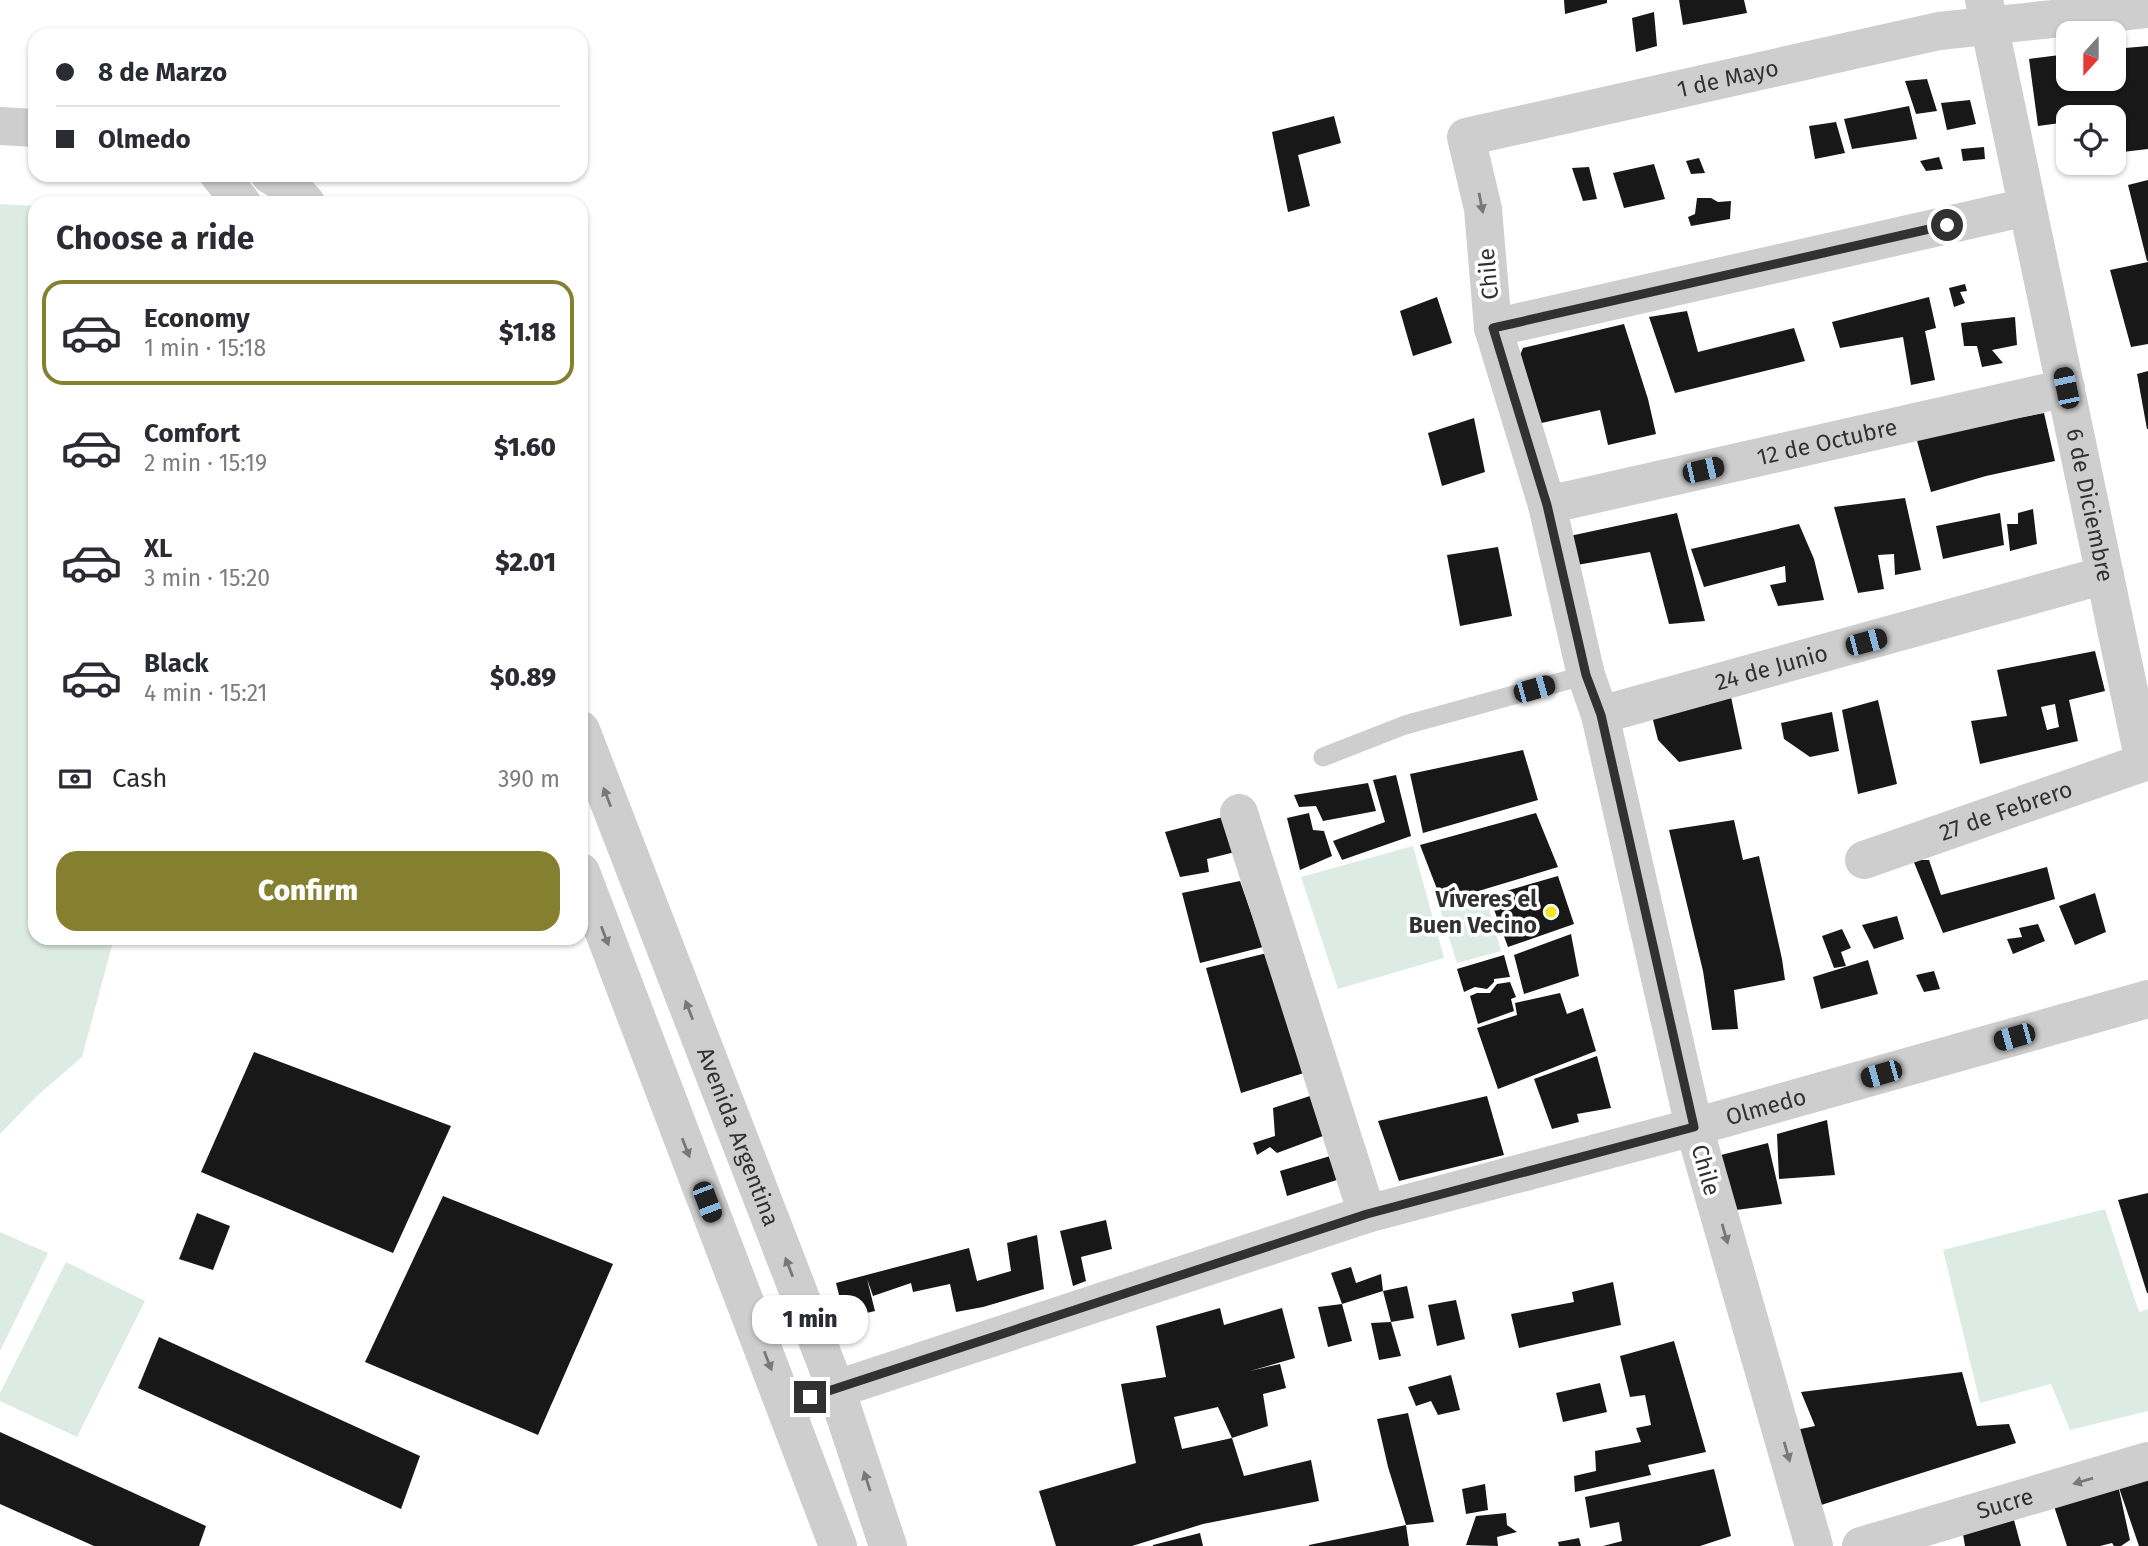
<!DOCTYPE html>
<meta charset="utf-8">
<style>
:root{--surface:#fff;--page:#f2f2f3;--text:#2b2b33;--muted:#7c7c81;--line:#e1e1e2;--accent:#85802f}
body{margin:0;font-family:"Fira Sans",sans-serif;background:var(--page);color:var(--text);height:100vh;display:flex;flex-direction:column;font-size:26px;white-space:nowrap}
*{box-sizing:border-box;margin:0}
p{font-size:23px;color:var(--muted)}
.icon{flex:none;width:38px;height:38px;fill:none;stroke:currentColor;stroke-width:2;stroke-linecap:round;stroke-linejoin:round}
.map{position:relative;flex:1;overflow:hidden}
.side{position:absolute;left:28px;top:196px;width:560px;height:749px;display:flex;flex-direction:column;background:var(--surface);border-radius:21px;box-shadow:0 2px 5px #0004}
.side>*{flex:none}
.guide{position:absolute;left:28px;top:28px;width:560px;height:154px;border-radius:21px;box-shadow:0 2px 5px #0004;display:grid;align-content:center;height:154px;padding:0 28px;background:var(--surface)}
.needle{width:46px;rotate:201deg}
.fabs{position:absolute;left:2056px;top:21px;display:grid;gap:14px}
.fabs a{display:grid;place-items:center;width:70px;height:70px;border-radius:14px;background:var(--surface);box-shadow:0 2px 5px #0004;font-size:35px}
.end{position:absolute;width:32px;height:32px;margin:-16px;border:9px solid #313131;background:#fff;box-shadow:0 0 0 4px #fff}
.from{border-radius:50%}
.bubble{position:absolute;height:49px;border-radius:21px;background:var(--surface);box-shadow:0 2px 5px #0004;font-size:23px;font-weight:800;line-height:49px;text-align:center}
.car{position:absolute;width:21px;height:42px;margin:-21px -10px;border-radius:9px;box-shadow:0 0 5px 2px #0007;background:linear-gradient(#222 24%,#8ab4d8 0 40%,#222 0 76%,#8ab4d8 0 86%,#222 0)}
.guide b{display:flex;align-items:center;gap:24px;height:66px;font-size:26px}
.guide b+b{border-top:2px solid var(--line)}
.guide i{width:18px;height:18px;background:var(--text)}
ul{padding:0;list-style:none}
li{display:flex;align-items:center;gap:21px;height:105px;margin:0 14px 10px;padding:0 14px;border:4px solid transparent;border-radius:21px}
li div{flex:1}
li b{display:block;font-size:26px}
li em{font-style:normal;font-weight:800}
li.on{border-color:var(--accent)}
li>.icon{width:63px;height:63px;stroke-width:1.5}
h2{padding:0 28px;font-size:32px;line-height:84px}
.pay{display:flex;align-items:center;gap:18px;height:77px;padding:0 28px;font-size:26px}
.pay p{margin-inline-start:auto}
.button{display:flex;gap:14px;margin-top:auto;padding:14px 28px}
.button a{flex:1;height:80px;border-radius:21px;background:var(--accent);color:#fff;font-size:28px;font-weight:800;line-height:80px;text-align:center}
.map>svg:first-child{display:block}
.green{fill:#dcece4}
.building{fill:#181818;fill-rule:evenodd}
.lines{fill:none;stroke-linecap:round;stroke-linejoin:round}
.service{stroke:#cecece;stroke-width:19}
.minor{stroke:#cecece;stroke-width:38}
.tertiary{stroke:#cecece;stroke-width:38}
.oneway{fill:#787878}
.route{stroke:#313131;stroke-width:9}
.poi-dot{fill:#f2e82a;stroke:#fff;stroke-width:2.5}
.labels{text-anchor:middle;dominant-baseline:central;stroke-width:7;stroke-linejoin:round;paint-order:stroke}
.street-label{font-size:23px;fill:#313131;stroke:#fff}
.poi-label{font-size:23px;font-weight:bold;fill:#313131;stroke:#fff;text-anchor:end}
</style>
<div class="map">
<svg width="2148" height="1546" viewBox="0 0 2148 1546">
<rect width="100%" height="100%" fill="#fff"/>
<g class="green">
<path d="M0,204L35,206V938H114L82,1057L37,1096L0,1134Z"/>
<path d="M1413,846L1444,958L1338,989L1301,877Z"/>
<path d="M1485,894L1501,951L1457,963L1439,906Z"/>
<path d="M2105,1209L2139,1312L2148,1309V1411L2070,1430L2051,1384L1980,1403L1943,1250Z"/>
<path d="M0,1232L48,1253L0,1351Z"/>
<path d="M66,1262L145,1301L77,1437L0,1401V1393Z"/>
</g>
<g class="building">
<path d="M1564,0H1607V3L1565,14Z"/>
<path d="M1679,0H1744L1747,13L1683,25Z"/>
<path d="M1654,12L1657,46L1636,52L1632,18Z"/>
<path d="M2148,46V149L2114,153V117H2068V122L2038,126L2029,59L2068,54V79H2114V49Z"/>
<path d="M1927,79L1937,111L1916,114L1905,81Z"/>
<path d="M1970,100L1976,124L1947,130L1941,103Z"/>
<path d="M1909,106L1917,139L1852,149L1844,119Z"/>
<path d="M1334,116L1341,143L1298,155L1310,206L1288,212L1272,132Z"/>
<path d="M1836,122L1845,153L1815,159L1809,126Z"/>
<path d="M1984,147L1985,159L1963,161L1961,149Z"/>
<path d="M1939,157L1943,169L1926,171L1920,161Z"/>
<path d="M1699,158L1705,173L1691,174L1686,161Z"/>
<path d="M1654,164L1665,199L1624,208L1613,173Z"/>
<path d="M1589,167L1597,199L1583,201L1572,168Z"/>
<path d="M2148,180V261H2147L2128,185Z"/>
<path d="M1697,198H1711L1718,202L1731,201L1730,219L1691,226L1688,217L1695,214Z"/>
<path d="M2148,262V344L2131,347L2110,270Z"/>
<path d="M1965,284L1967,291L1960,292L1965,303L1954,307L1949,288Z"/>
<path d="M1437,297L1452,343L1413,356L1400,311Z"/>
<path d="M1929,297L1936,328L1925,331L1935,380L1911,385L1903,337L1840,348L1832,322Z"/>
<path d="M1687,311L1698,352L1794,328L1805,361L1675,393L1649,317Z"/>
<path d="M2015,317L2017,345L1992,350L2003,363L1982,367L1977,346H1964L1961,323Z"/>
<path d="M1624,324L1648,399L1656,434L1608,445L1600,410L1528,426L1517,362L1523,348Z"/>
<path d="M2148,371V429H2147L2137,374Z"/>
<path d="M2044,413L2055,461L1986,476L1931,492L1916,437Z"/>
<path d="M1474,418L1485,472L1442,486L1428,433Z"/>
<path d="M1905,498L1921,570L1895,575L1894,554L1878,555L1884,589L1858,593L1834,507Z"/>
<path d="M2033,509L2037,544L2010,551L2007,524H2018V513Z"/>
<path d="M1677,513L1705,621L1669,624L1650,552L1577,565L1565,537Z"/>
<path d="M2000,513L2004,545L1943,559L1936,526Z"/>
<path d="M1799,524L1814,559L1824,600L1778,606L1770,585L1786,582L1785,566L1704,587L1691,549Z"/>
<path d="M1498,547L1512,616L1460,626L1447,555Z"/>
<path d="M2095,651L2105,691L2069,700L2078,741L1980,764L1971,721L2007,716L1997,670ZM2055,704L2059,727L2047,730L2041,707Z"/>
<path d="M1731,697L1742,749L1679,762L1658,740L1652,716Z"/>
<path d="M1878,700L1897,784L1858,794L1842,710Z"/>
<path d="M1832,712L1839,751L1810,757L1784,739L1781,723Z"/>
<path d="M1523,750L1538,800L1423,833L1410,774Z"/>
<path d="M1396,775L1411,836L1342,860L1333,841L1385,822L1373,780Z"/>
<path d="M1368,783L1376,811L1323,821L1316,806L1299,807L1294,795Z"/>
<path d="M1309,813L1313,830L1324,831L1332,856L1300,870L1287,818Z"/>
<path d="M1536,813L1558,867L1442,902L1420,845Z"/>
<path d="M1223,817L1235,852L1207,859L1209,872L1180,877L1165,832Z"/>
<path d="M1734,820L1743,860L1759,856L1782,959L1785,980L1734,990L1738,1029L1712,1030L1703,971L1669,830Z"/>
<path d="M1913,860H1929L1941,895L2047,867L2055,899L1943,933Z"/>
<path d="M1558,876L1574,924L1508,947L1489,896Z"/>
<path d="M1240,881L1263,947L1200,963L1182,893Z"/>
<path d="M2095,893L2106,932L2075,945L2059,906Z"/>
<path d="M1897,916L1904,939L1874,949L1862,925Z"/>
<path d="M2038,924L2045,941L2013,954L2007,939L2022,937L2019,928Z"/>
<path d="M1842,929L1851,948L1841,952L1846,966L1834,968L1822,936Z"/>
<path d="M1571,934L1579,976L1524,994L1514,955Z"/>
<path d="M1271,952L1307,1072L1241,1093L1206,968Z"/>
<path d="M1504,955L1510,977L1494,979V982L1487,989L1475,987L1464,992L1457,969Z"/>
<path d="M1868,960L1878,994L1821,1009L1813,977Z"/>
<path d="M1934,971L1940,989L1924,992L1916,975Z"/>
<path d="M1510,982L1516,997L1511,999L1514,1011L1478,1024L1470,996L1477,993H1490L1497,984Z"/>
<path d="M1560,993L1567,1014L1583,1008L1596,1051L1498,1089L1477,1028L1517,1015L1515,1003Z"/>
<path d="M254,1052L451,1126L393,1253L201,1172Z"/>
<path d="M1597,1056L1611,1108L1577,1114L1579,1122L1552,1129L1534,1079Z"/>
<path d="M1310,1096L1331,1133L1277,1153L1270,1147L1257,1155L1253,1143L1275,1136L1273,1108Z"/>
<path d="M1487,1096L1504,1155L1399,1181L1378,1121Z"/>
<path d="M1827,1120L1835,1175L1779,1179L1777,1134Z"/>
<path d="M1768,1143L1782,1204L1736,1210L1721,1155Z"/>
<path d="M1337,1154L1343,1178L1287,1196L1280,1171Z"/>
<path d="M2148,1193V1293H2147L2118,1200Z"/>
<path d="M443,1196L613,1264L538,1435L365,1362Z"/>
<path d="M197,1213L230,1226L213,1270L179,1259Z"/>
<path d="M1106,1220L1112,1249L1081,1257L1086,1281L1073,1286L1060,1231Z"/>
<path d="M1037,1235L1044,1289L983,1307L956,1312L950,1284L913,1292L911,1283L873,1296L867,1279L875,1311L845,1318L836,1283L969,1248L977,1281L1011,1271L1007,1243Z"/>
<path d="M1351,1267L1356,1283L1381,1274L1383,1291L1407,1286L1414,1318L1391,1322L1383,1291L1342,1304L1352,1341L1328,1347L1318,1307L1342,1304L1331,1273Z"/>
<path d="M1613,1282L1621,1325L1519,1348L1511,1314L1574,1302L1572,1292Z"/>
<path d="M1456,1300L1465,1339L1437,1346L1428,1305Z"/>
<path d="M1220,1308L1224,1325L1282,1308L1295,1358L1250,1371L1280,1364L1286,1388L1263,1394L1268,1426L1232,1438L1244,1476L1311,1460L1319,1501L1203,1524L1132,1546H1056L1039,1491L1136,1463L1121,1384L1166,1377L1156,1326ZM1218,1407L1232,1438L1182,1449L1174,1417Z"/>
<path d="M1391,1322L1401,1356L1379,1360L1371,1323Z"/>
<path d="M159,1337L420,1456L401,1509L138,1388Z"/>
<path d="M1674,1341L1706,1452L1648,1465L1651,1475L1575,1492L1574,1476L1596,1471L1595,1451L1641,1442L1636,1428L1651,1425L1645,1395L1630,1397L1620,1356Z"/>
<path d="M1962,1372L1977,1426L2009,1424L2016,1443L1818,1506L1796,1430L1815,1426L1801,1392Z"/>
<path d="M1451,1375L1460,1410L1438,1415L1431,1401L1416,1406L1408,1387Z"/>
<path d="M1600,1383L1607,1412L1563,1422L1556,1393Z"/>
<path d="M1408,1413L1434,1522L1406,1525L1388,1467L1377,1419Z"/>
<path d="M0,1432L206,1526L199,1546H94L0,1504Z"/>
<path d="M1714,1469L1731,1536L1700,1546H1603L1622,1541L1619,1522L1590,1528L1585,1497Z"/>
<path d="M2148,1478V1546H2139L2118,1485Z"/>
<path d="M1485,1484L1488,1510L1466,1514L1462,1489Z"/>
<path d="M2118,1485L2130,1540L2121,1546H2114L2112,1543L2100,1546H2067L2053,1503Z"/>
<path d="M1506,1513L1507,1525L1517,1532L1497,1537L1498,1546L1466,1545L1476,1516Z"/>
<path d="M2014,1520L2021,1546H1965L1963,1534Z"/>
<path d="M1406,1525L1409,1546H1309V1545Z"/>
<path d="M1200,1533L1203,1546H1153V1545Z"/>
<path d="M1579,1538L1581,1546H1559L1558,1542Z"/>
</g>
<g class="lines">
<path class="service" d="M1323,757L1405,725L1586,675"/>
<g class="minor">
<path id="s1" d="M1984,0L2144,762"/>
<path d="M0,126L35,128"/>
<path d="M219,175L242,203"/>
<path d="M270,175L293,188L306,203"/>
<path d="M1493,328L2027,207"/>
<path id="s2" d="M1547,505L2066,388"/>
<path id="s3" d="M1600,715L2105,575"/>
<path id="s4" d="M581,730L836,1389L888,1546"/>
<path d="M1239,813L1367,1214"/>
<path id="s5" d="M1864,860L2148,761"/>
<path d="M581,872L838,1546"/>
<path id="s6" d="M1814,1546L1694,1127L1600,715L1586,675L1547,505L1493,328L1483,209L1466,137L1939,31L2148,9"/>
</g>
<g class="tertiary">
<path id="s7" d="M785,1406L1367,1214L1694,1127L2148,999"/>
<path id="s8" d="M1861,1546L2148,1461"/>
</g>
</g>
<defs><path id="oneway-solid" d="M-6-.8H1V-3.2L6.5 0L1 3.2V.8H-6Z" transform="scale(1.75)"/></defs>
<g class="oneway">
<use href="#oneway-solid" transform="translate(1481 203) rotate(79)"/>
<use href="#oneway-solid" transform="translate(607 797) rotate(-111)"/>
<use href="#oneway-solid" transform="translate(605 936) rotate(69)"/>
<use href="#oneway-solid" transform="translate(689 1010) rotate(-111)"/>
<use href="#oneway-solid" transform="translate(686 1148) rotate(69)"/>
<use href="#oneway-solid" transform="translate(1725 1234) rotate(74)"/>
<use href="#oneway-solid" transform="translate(789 1267) rotate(-111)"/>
<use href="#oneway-solid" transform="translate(768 1361) rotate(69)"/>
<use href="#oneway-solid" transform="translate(1787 1452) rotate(74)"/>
<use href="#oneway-solid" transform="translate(867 1481) rotate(-108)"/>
<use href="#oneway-solid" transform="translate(2083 1481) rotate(164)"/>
</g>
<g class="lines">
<path class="route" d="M810,1397L1367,1214L1694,1127L1601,715L1586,675L1547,505L1493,328L1947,225"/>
</g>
<circle class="poi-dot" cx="1551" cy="912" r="7"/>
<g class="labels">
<g class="street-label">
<text stroke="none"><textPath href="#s6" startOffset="1722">1 de Mayo</textPath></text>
<text transform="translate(1488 274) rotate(-95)">Chile</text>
<text stroke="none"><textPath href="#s2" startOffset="287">12 de Octubre</textPath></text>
<text stroke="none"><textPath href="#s1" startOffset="516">6 de Diciembre</textPath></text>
<text stroke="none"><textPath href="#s3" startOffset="178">24 de Junio</textPath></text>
<text stroke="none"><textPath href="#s5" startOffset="150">27 de Febrero</textPath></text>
<text stroke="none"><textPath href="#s7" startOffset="1026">Olmedo</textPath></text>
<text stroke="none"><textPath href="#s4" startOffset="436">Avenida Argentina</textPath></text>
<text transform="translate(1706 1170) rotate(74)">Chile</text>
<text stroke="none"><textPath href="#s8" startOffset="150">Sucre</textPath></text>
</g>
<g class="poi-label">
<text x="1537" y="899">Víveres el<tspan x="1537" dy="26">Buen Vecino</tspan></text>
</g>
</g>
</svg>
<div class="fabs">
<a><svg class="needle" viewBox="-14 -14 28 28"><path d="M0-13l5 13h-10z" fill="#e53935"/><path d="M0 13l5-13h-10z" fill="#7c7c81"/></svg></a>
<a><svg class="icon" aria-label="locate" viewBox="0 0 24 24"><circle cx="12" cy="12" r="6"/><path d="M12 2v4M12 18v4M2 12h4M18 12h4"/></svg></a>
</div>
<i class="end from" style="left:1947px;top:225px"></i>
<i class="end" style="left:810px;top:1397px"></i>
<div class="bubble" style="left:752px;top:1295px;width:116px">1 min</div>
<i class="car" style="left:2066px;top:388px;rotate:348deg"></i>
<i class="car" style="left:1703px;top:470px;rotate:77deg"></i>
<i class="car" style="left:1866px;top:642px;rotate:75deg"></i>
<i class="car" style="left:1534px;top:689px;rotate:74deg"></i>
<i class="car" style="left:2014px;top:1037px;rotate:254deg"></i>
<i class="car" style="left:1881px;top:1074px;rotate:254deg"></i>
<i class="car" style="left:707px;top:1202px;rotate:159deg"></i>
<div class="guide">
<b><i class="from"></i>8 de Marzo</b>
<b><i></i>Olmedo</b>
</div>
<section class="side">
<h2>Choose a ride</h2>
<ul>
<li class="on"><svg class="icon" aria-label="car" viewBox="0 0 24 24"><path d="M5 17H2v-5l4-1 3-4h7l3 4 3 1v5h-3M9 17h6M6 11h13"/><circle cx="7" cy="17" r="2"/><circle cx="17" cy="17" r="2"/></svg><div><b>Economy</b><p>1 min · 15:18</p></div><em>$1.18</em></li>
<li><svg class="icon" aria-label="car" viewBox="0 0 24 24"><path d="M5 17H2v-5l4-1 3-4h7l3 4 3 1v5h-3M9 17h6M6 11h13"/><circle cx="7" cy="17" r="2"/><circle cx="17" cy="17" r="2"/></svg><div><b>Comfort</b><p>2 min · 15:19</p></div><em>$1.60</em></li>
<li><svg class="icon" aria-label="car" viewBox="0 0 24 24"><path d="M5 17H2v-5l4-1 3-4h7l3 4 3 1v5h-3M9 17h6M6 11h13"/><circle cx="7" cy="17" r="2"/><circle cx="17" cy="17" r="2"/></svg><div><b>XL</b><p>3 min · 15:20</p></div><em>$2.01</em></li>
<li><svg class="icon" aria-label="car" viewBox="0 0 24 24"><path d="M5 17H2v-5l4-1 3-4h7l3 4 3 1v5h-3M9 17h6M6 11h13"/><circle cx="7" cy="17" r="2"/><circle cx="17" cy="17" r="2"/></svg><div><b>Black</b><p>4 min · 15:21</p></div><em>$0.89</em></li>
</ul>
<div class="pay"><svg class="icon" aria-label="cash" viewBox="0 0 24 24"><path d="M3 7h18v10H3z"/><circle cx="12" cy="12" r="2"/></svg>Cash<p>390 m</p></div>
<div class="button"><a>Confirm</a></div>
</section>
</div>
